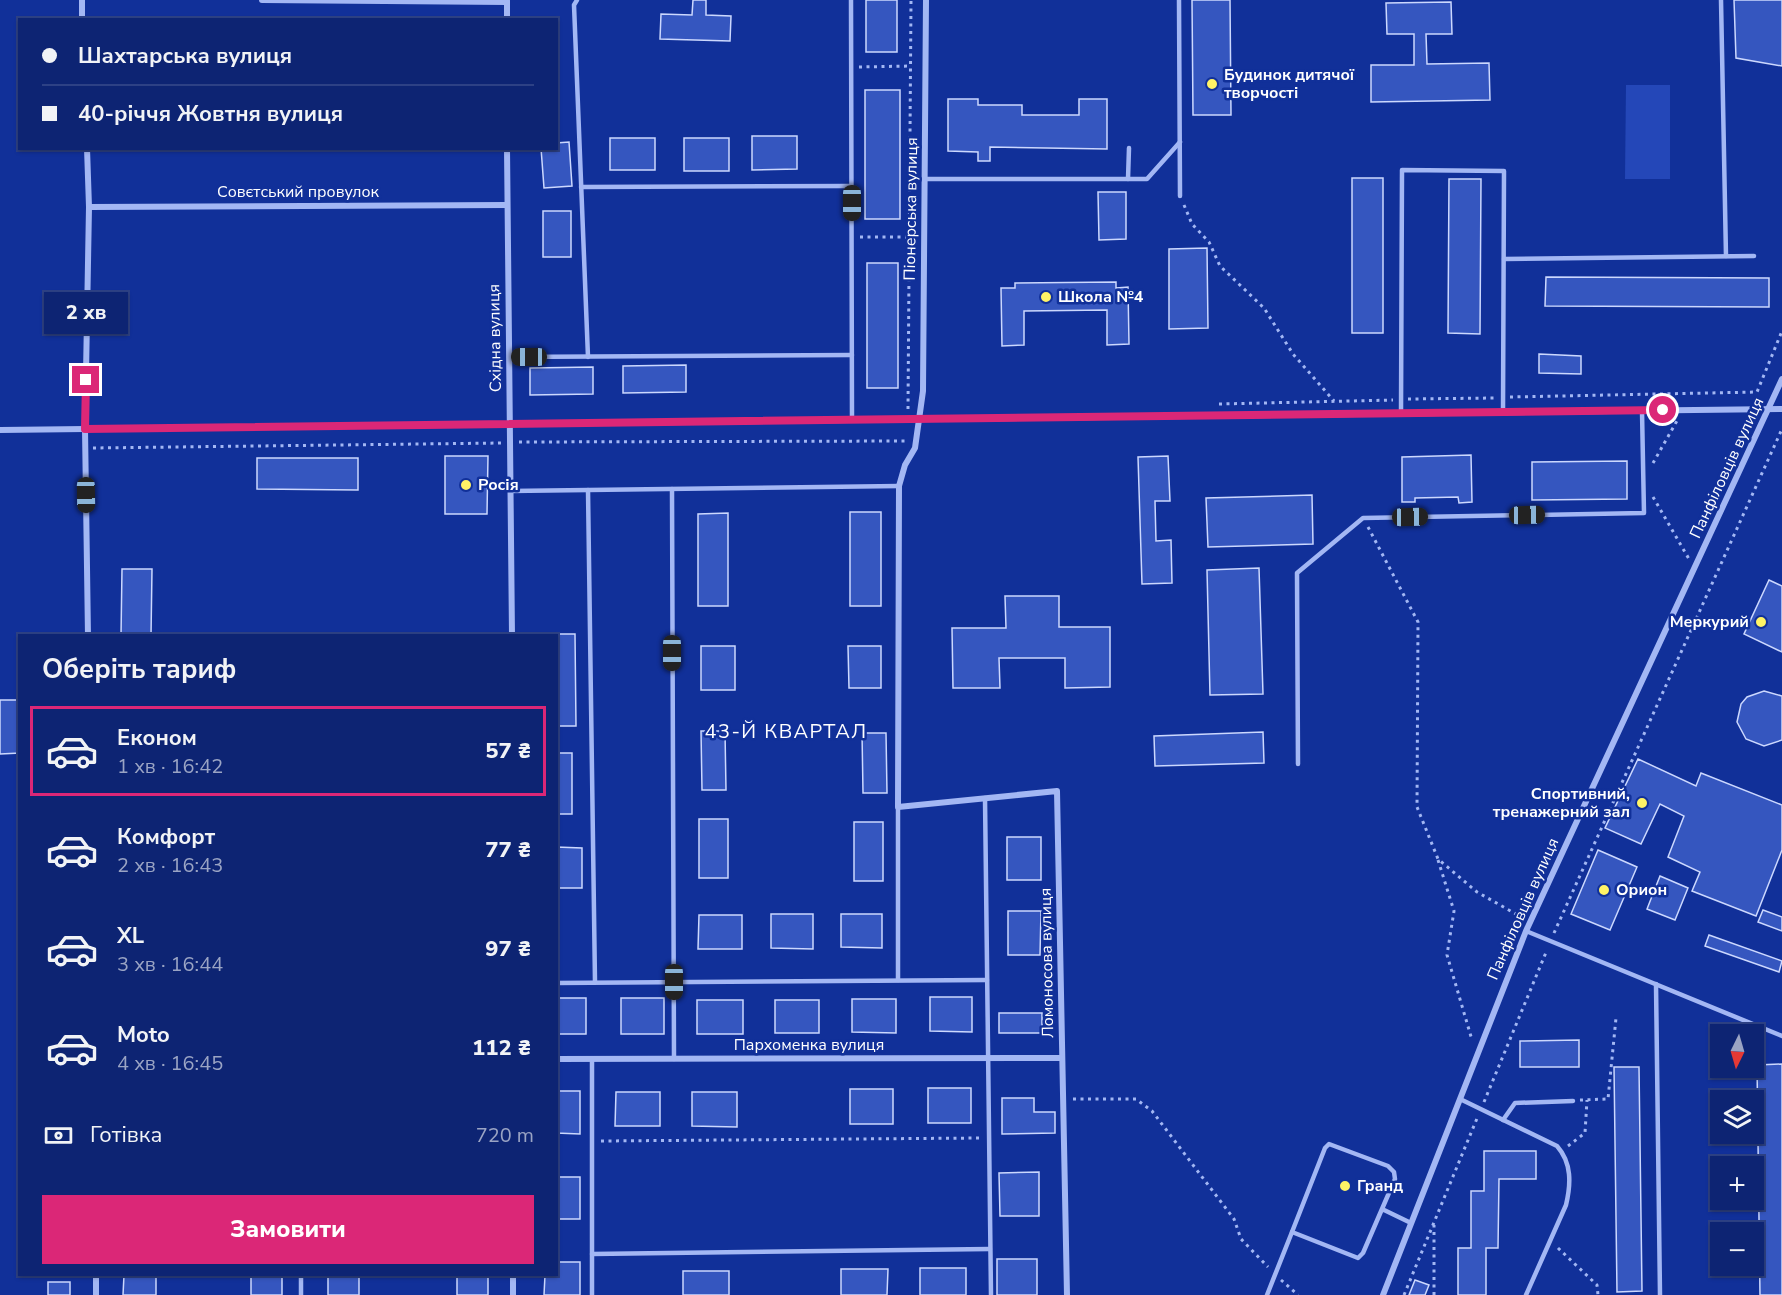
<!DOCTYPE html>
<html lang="uk">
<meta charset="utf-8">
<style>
:root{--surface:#0d2473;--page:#162c78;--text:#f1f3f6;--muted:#9aa4c4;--line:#2d4185;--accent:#db2777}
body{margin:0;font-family:"Nunito Sans",sans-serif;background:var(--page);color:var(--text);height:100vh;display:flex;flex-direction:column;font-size:22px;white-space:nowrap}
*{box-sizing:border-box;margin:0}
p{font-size:20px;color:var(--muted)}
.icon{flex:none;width:33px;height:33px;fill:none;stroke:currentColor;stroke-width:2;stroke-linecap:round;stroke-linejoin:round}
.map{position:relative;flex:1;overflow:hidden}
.sheet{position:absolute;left:18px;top:634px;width:540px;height:642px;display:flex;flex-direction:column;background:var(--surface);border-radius:0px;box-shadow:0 2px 4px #0004,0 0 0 2px var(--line)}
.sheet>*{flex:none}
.hud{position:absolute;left:18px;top:18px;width:540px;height:132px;border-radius:0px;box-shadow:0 2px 4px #0004,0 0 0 2px var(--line);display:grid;align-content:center;height:132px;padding:0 24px;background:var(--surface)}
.needle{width:39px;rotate:185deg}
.buttons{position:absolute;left:1710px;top:1024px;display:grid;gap:12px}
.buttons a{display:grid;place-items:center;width:54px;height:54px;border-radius:0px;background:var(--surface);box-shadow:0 2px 4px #0004,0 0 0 2px var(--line);font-size:30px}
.end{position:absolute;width:27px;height:27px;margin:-14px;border:8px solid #db2777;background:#fff;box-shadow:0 0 0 3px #fff}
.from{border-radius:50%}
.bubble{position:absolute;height:42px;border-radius:0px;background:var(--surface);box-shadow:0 2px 4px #0004,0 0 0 2px var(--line);font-size:20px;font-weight:800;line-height:42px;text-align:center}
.car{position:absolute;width:18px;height:36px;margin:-18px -9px;border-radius:8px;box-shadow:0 0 4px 2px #0007;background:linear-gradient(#222 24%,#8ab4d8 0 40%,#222 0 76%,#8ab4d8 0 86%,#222 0)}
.hud b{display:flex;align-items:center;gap:21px;height:57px;font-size:22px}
.hud b+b{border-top:2px solid var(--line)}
.hud i{width:15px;height:15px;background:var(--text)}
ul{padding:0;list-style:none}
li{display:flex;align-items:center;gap:18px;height:90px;margin:0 12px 9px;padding:0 12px;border:3px solid transparent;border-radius:0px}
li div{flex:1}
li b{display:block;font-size:22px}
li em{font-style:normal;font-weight:800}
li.on{border-color:var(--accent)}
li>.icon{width:54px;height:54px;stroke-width:1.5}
h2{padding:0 24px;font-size:27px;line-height:72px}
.pay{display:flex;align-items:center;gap:15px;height:66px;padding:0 24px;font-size:22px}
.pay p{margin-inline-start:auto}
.primary-button{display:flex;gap:12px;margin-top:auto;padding:12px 24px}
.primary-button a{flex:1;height:69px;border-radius:0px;background:var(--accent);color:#fff;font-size:24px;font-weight:800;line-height:69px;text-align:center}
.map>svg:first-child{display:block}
.green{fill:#2447b8}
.building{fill:#3556bf;stroke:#ccd8fe;stroke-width:1.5}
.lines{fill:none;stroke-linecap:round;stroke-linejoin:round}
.path{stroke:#a3b7f4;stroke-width:3;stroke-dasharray:3 4.5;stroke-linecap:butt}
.lane{stroke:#a3b7f4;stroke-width:4.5}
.street{stroke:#a3b7f4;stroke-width:6}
.route{stroke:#db2777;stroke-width:8}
.poi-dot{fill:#fff366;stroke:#113099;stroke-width:2}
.labels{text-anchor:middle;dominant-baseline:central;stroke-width:5;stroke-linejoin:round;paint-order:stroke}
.poi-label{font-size:16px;font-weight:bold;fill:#fff;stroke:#113099;text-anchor:start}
.street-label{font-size:16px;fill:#fff;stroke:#113099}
.quarter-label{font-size:20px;letter-spacing:1.5px;fill:#fff;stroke:#113099}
</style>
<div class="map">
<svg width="1782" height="1295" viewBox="0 0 1782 1295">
<rect width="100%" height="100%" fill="#113099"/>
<path class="green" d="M1626,85H1670V179H1625Z"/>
<g class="building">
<path d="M693,0H706V15L731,16L730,41L660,39L661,14L692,15Z"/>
<rect x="866" y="0" width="31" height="52"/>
<path d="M1192,0H1230L1231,115H1193Z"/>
<path d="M1734,0H1782V66L1736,58Z"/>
<path d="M1451,2L1452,34H1426L1427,64L1489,63L1490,100L1371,102V65H1414V34H1387L1386,3Z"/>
<rect x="865" y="90" width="35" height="129"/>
<path d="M948,99H978V105H1022V115H1079V99H1107V149L990,147V161H978V152L948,151Z"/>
<path d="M752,136H797V169L752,170Z"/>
<rect x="610" y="138" width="45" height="32"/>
<rect x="684" y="138" width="45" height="33"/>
<path d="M569,142L572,186L544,188L541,148H556V143Z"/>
<rect x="1352" y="178" width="31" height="155"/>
<path d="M1449,179H1481L1480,334L1448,333Z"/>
<path d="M1098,192H1126V239L1099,240Z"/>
<rect x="543" y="211" width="28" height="46"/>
<path d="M1207,248L1208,328L1169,329V249Z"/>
<rect x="867" y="263" width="31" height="125"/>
<path d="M1546,277L1769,278V307L1545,306Z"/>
<path d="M1116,282V288L1128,287L1129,344L1107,345V310L1024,311V345L1002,346L1001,288H1015V283Z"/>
<path d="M1539,354L1581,356V374L1539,373Z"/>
<path d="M686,365V392L623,393V366Z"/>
<path d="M593,367V394L530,395V368Z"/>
<path d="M1471,455L1472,502L1459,503L1458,497L1415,498V502H1402V457Z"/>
<path d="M445,456H488L487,514H445Z"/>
<path d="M1168,456L1170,501H1155L1156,541L1171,540L1172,583L1142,584L1138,457Z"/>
<path d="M257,458H358V490L257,489Z"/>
<path d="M1627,461V499L1532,500V462Z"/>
<path d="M1312,495L1313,544L1208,547L1206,498Z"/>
<rect x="850" y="512" width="31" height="94"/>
<path d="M728,513V606H698V514Z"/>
<path d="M1259,568L1263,694L1210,695L1207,570Z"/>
<path d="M122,569H152L151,636H121Z"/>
<path d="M1769,580L1782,586V652L1744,634Z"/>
<path d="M1005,596H1059V627H1110V687L1065,688V658H999L1000,688H953L952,628H1006Z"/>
<path d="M556,634H575L576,726H556Z"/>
<rect x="701" y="646" width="34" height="44"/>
<path d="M848,646H881V688H849Z"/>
<path d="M1764,691L1782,696V740L1764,746L1746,739L1737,722L1741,704L1747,697Z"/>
<path d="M0,700H20V753L0,754Z"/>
<path d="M701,731H725L726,790H702Z"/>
<path d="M1263,732L1264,763L1155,766L1154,736Z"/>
<path d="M862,733H886L887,793H863Z"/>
<rect x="556" y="753" width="16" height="61"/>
<path d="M1638,759L1696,786L1701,773L1782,805V850L1756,916L1692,891L1700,872L1668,857L1684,816L1660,804L1641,844L1605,828Z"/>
<rect x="699" y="819" width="29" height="59"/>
<rect x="854" y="822" width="29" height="59"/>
<rect x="1007" y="837" width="34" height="43"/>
<path d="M556,847L582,848V888H556Z"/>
<path d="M1598,850L1637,867L1610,930L1571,914Z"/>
<path d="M1660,876L1688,888L1675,920L1647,909Z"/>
<path d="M1763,910L1782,917V931L1758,922Z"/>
<path d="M1008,911H1041L1040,955H1008Z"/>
<path d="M771,914H813V949L771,948Z"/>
<path d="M841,914H882V948L841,947Z"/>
<path d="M699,915H742V949H698Z"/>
<path d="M1709,935L1782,961L1779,972L1705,946Z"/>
<path d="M930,997H972V1032L930,1031Z"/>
<rect x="556" y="998" width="30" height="36"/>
<rect x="621" y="998" width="43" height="36"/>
<path d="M852,999H896V1033L852,1032Z"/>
<rect x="697" y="1000" width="46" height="34"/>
<rect x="775" y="1000" width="44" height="33"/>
<rect x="999" y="1013" width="43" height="20"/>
<path d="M1579,1040V1067H1520V1041Z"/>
<path d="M1782,1064V1295H1760L1757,1065Z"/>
<path d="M1614,1067H1639L1642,1291L1617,1292Z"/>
<rect x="928" y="1088" width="43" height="35"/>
<rect x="850" y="1089" width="43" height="35"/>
<path d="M556,1091H580V1134L556,1133Z"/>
<path d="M616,1092H660V1126H615Z"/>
<path d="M692,1092H737V1127L692,1126Z"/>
<path d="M1002,1098H1034V1112H1055V1133L1002,1134Z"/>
<path d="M1484,1151H1536V1179H1499L1498,1248H1486V1295H1458V1248H1471V1191H1484Z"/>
<path d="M1039,1172V1216H1000L999,1173Z"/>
<rect x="556" y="1177" width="24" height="42"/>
<rect x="997" y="1259" width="40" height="36"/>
<path d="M556,1262H580V1295H544L545,1275H556Z"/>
<rect x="920" y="1268" width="46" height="27"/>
<path d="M841,1269H888L887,1295H841Z"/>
<rect x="683" y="1271" width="46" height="24"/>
<path d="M124,1275H156V1295H123Z"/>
<rect x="251" y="1275" width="31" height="20"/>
<rect x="328" y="1275" width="31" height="20"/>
<rect x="457" y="1275" width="31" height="20"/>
<path d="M1415,1280L1429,1285L1425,1295H1409Z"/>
<rect x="48" y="1282" width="22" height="13"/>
</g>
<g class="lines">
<g class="path">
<path d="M859,67L911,66"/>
<path d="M1184,205L1192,224L1209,242L1220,266L1264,308L1293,354L1334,401"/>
<path d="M860,237H909"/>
<path d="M1510,397L1757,392L1782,331"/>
<path d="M1408,399L1495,398"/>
<path d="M1219,404L1393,400"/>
<path d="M908,409L911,0"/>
<path d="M519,442L906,441"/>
<path d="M93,448L501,443"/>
<path d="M1653,463L1678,419"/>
<path d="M1653,497L1689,559"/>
<path d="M1368,527L1418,622L1417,807L1438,859L1477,892L1523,918"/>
<path d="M1438,860L1454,911L1447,955L1472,1040"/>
<path d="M1554,933L1782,429"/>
<path d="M1073,1099H1136L1152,1111L1234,1219L1241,1239L1268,1267"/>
<path d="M1580,1100L1608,1099L1616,1018"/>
<path d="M1484,1102L1547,950"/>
<path d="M601,1141L981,1138"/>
<path d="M1568,1146L1585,1133L1587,1100"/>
<path d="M1558,1248L1597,1285L1598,1295"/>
<path d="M1281,1280L1298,1295"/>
<path d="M1404,1295L1478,1116"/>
<path d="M1434,1295V1225"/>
</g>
<g class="lane">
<path d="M577,0L574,5L588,357"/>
<path d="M851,0L852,420"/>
<path d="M1179,0L1180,196"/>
<path d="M1721,0L1726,256"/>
<path d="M925,179H1147L1180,142"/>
<path d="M1128,179L1129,148"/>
<path d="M581,187L851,186"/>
<path d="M1504,259L1754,256"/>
<path d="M509,357L852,355"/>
<path d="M1401,413L1402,170L1504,171L1503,412"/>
<path d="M672,489L674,1059"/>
<path d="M588,490L595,982"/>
<path d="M510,491L899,486"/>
<path d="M1298,764L1297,573L1363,518L1644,513L1642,411"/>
<path d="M985,798L991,1295"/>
<path d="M1526,931L1782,1036"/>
<path d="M898,980V807"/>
<path d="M556,983L987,980"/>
<path d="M1656,984L1660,1295"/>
<path d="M1460,1099L1557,1146C1572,1163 1571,1184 1566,1205L1526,1295"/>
<path d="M1503,1120L1515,1103L1573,1101"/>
<path d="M1382,1209L1395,1179L1394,1172L1388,1166L1329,1144L1325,1148L1292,1232L1358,1258L1363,1253L1382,1209L1411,1223"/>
<path d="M592,1254L990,1249"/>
<path d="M301,1275V1295"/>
<path d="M592,1295V1059"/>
<path d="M1267,1295L1292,1232"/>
</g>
<g class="street">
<path d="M82,0V20"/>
<path d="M262,0L507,2"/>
<path d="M926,0L923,391L915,448L905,465L899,486L898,807L1057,791L1067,1295"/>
<path d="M507,1V20"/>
<path d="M87,148L89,207L85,429L88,636"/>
<path d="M507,148L512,636"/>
<path d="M89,207L507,205"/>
<path d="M0,430L1782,409"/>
<path d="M556,1059L1062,1058"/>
<path d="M96,1275V1295"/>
<path d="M513,1295V1275"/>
<path d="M1383,1295L1526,931L1782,379"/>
</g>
</g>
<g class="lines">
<path class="route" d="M86,380L85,429L1663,410"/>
</g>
<g class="poi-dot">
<circle cx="1212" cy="84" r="6"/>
<circle cx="1046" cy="297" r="6"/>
<circle cx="466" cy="485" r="6"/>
<circle cx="1761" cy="622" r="6"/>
<circle cx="1642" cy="803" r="6"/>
<circle cx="1604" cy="890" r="6"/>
<circle cx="1345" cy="1186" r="6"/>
</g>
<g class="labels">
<g class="poi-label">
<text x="1224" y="75">Будинок дитячої<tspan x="1224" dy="18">творчості</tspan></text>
<text x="1058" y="297">Школа №4</text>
<text x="478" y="485">Росія</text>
<text x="1749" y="622" text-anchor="end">Меркурий</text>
<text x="1630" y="794" text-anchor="end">Спортивний,<tspan x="1630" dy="18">тренажерний зал</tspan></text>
<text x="1616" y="890">Орион</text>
<text x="1357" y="1186">Гранд</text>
</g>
<g class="street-label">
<text x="298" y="192">Совєтський провулок</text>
<text transform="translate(911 209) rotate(-89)">Піонерська вулиця</text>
<text transform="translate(495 338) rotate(-91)">Східна вулиця</text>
<text transform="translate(1727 468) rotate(-65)">Панфіловців вулиця</text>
<text transform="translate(1523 909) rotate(-66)">Панфіловців вулиця</text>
<text transform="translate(1047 963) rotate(-91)">Ломоносова вулиця</text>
<text x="809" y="1045">Пархоменка вулиця</text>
</g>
<g class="quarter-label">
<text x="786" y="731">43-Й КВАРТАЛ</text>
</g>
</g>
</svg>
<div class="buttons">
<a><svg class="needle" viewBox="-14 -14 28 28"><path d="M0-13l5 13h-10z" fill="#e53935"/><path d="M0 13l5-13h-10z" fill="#9aa4c4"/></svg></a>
<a><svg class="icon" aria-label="layers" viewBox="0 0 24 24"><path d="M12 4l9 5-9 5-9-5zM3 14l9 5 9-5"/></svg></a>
<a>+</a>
<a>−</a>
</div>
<i class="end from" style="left:1663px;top:410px"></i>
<i class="end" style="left:86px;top:380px"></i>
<div class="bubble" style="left:44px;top:292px;width:84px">2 хв</div>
<i class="car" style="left:852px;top:203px;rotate:180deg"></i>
<i class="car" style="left:529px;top:357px;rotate:270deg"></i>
<i class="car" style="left:86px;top:495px;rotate:179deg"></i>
<i class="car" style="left:1527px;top:515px;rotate:89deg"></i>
<i class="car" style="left:1410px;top:517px;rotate:89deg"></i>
<i class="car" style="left:672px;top:653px;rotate:180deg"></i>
<i class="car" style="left:674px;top:982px;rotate:180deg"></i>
<div class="hud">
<b><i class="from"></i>Шахтарська вулиця</b>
<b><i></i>40-річчя Жовтня вулиця</b>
</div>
<section class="sheet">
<h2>Оберіть тариф</h2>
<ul>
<li class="on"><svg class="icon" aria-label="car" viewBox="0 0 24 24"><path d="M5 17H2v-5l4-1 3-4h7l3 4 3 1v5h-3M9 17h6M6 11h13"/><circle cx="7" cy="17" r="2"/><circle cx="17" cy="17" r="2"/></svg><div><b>Економ</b><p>1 хв · 16:42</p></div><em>57 ₴</em></li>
<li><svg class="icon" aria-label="car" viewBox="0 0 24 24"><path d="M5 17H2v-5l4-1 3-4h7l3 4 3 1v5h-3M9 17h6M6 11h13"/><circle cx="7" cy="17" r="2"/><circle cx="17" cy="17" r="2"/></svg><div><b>Комфорт</b><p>2 хв · 16:43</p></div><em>77 ₴</em></li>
<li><svg class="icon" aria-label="car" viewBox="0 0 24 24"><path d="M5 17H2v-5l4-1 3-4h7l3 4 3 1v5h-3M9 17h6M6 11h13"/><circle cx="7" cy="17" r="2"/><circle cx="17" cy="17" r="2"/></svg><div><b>XL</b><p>3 хв · 16:44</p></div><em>97 ₴</em></li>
<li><svg class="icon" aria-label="car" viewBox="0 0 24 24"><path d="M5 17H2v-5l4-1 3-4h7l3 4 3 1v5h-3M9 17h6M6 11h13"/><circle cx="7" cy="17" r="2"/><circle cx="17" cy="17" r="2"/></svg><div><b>Moto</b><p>4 хв · 16:45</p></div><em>112 ₴</em></li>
</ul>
<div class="pay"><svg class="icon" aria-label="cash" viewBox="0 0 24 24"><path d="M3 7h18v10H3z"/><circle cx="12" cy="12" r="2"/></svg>Готівка<p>720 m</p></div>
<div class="primary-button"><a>Замовити</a></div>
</section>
</div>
